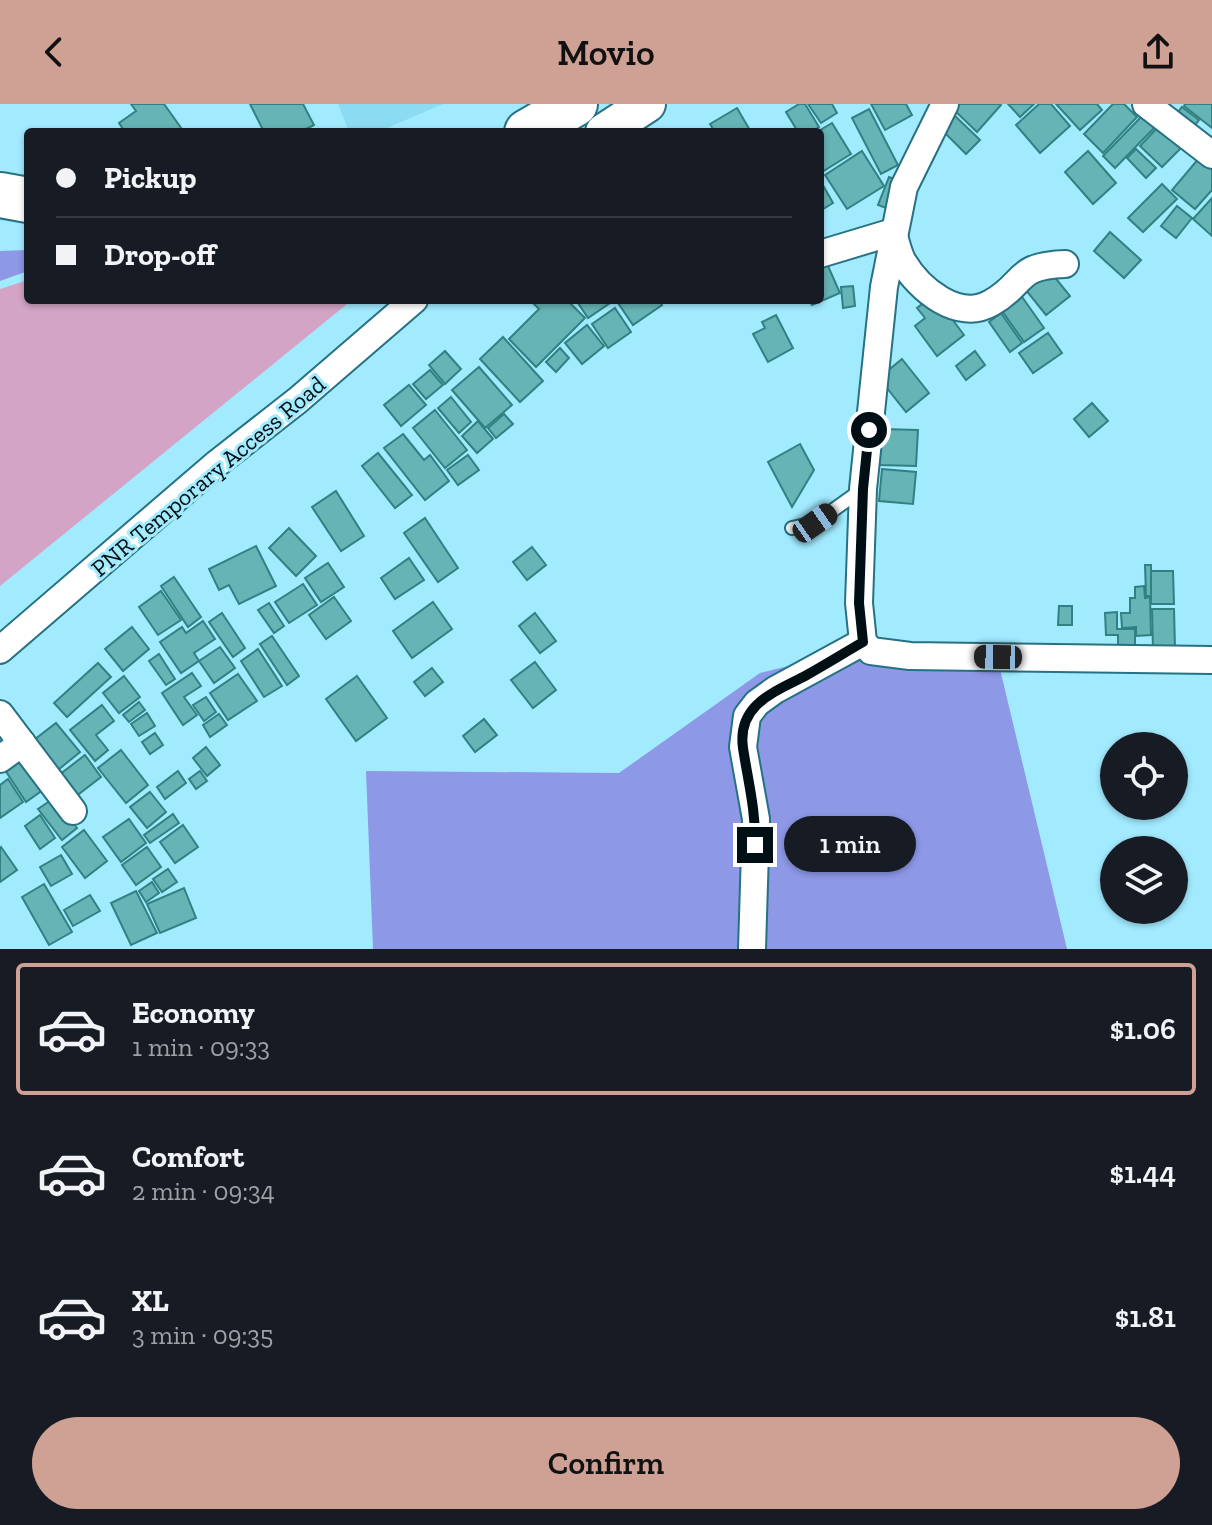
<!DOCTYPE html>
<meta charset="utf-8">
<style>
:root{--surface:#171b24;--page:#20242c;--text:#f1f3f6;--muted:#9ea1a6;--line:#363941;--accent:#cea194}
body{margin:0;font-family:"Zilla Slab",serif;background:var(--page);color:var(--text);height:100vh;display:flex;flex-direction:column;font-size:30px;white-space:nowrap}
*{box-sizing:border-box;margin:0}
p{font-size:26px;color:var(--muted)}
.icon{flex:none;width:44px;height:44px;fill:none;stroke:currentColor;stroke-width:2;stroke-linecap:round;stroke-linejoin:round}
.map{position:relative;height:845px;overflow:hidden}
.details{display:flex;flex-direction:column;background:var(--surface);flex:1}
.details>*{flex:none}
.banner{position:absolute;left:24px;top:24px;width:800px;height:176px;border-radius:8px;box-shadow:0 2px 6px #0004;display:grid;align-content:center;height:176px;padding:0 32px;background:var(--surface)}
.fabs{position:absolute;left:1100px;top:628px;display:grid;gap:16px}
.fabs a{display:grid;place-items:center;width:88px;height:88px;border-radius:50%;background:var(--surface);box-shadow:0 2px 6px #0004;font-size:40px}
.end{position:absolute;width:36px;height:36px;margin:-18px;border:10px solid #000f14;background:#fff;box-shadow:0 0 0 4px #fff}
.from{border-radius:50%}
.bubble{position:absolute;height:56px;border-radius:28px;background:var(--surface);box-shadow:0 2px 6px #0004;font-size:26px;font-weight:600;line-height:56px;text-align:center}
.car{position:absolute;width:24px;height:48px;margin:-24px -12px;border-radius:10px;box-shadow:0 0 6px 2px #0007;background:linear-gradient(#222 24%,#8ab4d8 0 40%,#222 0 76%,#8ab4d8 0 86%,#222 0)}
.banner b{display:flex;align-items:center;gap:28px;height:76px;font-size:30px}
.banner b+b{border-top:2px solid var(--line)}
.banner i{width:20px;height:20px;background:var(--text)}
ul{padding:14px 0 0;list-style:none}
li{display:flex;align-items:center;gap:24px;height:132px;margin:0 16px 12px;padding:0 16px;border:4px solid transparent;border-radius:8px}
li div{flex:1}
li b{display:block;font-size:30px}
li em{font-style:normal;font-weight:600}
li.current{border-color:var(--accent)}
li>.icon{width:72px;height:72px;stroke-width:1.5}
.action{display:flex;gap:16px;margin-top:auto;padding:16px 32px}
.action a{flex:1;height:92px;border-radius:48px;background:var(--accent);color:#111;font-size:32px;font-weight:600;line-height:92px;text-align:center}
header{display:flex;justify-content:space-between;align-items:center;height:104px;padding:0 32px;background:var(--accent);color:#111;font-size:36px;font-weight:600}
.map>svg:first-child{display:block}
.built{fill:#8bdcf2}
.green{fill:#d3a4c5}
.water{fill:#8d98e7}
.building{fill:#66b4b5;stroke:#318183;stroke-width:2}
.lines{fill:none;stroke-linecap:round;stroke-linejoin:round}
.lane-casing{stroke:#267183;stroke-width:16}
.street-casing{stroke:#267183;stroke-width:30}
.secondary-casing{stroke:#267183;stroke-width:40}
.highway-casing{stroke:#267183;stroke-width:48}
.lane{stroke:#fff;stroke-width:12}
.street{stroke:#fff;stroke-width:26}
.secondary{stroke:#fff;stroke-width:36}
.highway{stroke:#fff;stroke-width:44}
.route{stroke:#000f14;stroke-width:10}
.labels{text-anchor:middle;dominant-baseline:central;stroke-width:6;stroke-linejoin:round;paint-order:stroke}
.street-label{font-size:24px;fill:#000f14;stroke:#a2ebff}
</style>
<header><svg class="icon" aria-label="back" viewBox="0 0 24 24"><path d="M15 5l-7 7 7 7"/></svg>Movio<svg class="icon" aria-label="share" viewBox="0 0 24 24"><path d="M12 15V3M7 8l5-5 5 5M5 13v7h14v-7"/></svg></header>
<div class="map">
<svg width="1212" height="845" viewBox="0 0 1212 845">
<rect width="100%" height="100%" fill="#a2ebff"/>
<path class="built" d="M338,0H443L378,28H349Z"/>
<path class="green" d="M28,176V196H352L0,482V185Z"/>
<g class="water">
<path d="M28,146V167L0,177V147Z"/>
<path d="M874,541L1000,565L1067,845H373L366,667L619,669L760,569Z"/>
</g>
<g class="building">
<path d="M131,0H164L184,28H125L119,19L136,7Z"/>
<path d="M250,0H303L314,21L300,28H264Z"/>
<path d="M799,0H805L819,23L811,28H798L786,8Z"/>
<path d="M808,0H832L837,9L821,19Z"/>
<path d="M871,0H906L912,11L885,26Z"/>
<path d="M954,0H1000L1001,1L977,28L951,3Z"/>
<path d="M1008,0H1034L1020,13Z"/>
<path d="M1039,0H1051L1070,22L1040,49L1016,21Z"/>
<path d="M1056,0H1097L1102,6L1080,26Z"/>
<path d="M1113,0H1124L1137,13L1103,49L1084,30Z"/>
<path d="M1185,0H1212V24L1184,2Z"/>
<path d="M1182,3L1199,16L1188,30L1171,17Z"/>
<path d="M737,4L751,28H715L710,20Z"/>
<path d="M869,5L898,61L881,70L852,14Z"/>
<path d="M1146,8L1158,20L1115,64L1103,52Z"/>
<path d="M954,11L980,36L966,50L941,25Z"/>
<path d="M832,19L851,50L822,68L820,28H817Z"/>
<path d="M1159,22L1182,43L1162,63L1140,42Z"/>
<path d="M1136,45L1156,64L1146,74L1127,54Z"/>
<path d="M862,47L884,82L847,105L825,71Z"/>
<path d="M1088,47L1116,79L1093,100L1065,68Z"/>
<path d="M1205,47L1212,53V86L1195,105L1172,86Z"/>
<path d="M889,73L904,79L894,107L878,101Z"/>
<path d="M820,76L833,99L820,107Z"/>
<path d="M1162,80L1177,95L1143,128L1128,114Z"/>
<path d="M1212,94V132L1193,115Z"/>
<path d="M1177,102L1192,114L1176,134L1161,122Z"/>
<path d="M1110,128L1141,156L1124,174L1094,147Z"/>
<path d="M824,153L840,189L812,201L809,196H820V155Z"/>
<path d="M1049,166L1070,192L1046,211L1025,185Z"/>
<path d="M853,182L855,202L843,204L841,183Z"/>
<path d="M1020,190L1044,224L1024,238L1000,204Z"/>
<path d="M934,191L964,231L937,252L915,222L925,214L917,204Z"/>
<path d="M530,196H567L585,214L536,263L509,235L539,205Z"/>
<path d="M576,196H607L610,199L588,214Z"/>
<path d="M616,196H658L662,201L633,221Z"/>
<path d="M615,204L631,228L608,244L592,220Z"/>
<path d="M1001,209L1022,239L1010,248L989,218Z"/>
<path d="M776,211L793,244L768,258L753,230L765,224L762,218Z"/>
<path d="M587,221L604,242L582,260L565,239Z"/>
<path d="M1048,229L1062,249L1033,269L1019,249Z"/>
<path d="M503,233L543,277L520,298L480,255Z"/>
<path d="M560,244L569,254L556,268L546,258Z"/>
<path d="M445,247L461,265L445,280L429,261Z"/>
<path d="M975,247L985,261L966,276L956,262Z"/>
<path d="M902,255L929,289L906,308L879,274Z"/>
<path d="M479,263L512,301L485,324L452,286Z"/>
<path d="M430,266L443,281L426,295L413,280Z"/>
<path d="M409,281L426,301L401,322L384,301Z"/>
<path d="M451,293L471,318L459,329L438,304Z"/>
<path d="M1092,299L1108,317L1089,333L1074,315Z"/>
<path d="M435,306L467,346L445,364L413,324Z"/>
<path d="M504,310L513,320L496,334L488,324Z"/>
<path d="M478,317L493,335L477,349L462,332Z"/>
<path d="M881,325L918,326L916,362L879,361Z"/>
<path d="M403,330L424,356L430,351L449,377L425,396L384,344Z"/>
<path d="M800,340L814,366L792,403L768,358Z"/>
<path d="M378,349L412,391L395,404L362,362Z"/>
<path d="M468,351L479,366L458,381L447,366Z"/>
<path d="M882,365L916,368L913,400L879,397Z"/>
<path d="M336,387L364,432L341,447L312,403Z"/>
<path d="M425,414L458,464L438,478L404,429Z"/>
<path d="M289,424L316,452L296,472L269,444Z"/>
<path d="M256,442L276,482L239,500L229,481L219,486L209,465Z"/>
<path d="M532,443L546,461L527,476L513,458Z"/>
<path d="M409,454L424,476L395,495L381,474Z"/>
<path d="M328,459L344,483L321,498L305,474Z"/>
<path d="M1145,461H1151V492H1146Z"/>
<path d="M1151,467H1173L1174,500H1151Z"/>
<path d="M174,473L201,513L188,523L161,482Z"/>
<path d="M303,480L317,501L289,519L275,498Z"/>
<path d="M1144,482L1145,494L1150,493L1151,531L1136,532V523L1122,524L1121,509H1130V494H1135V483Z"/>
<path d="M161,487L181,516L158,531L139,503Z"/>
<path d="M334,493L351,517L326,535L309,511Z"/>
<path d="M433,498L452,525L412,554L393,527Z"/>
<path d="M269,499L284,522L274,529L258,506Z"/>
<path d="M1059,502H1072V521H1058Z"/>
<path d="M1152,505H1174L1175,544L1153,545Z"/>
<path d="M1117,508V525H1135V548L1118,549V531H1106L1105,509Z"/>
<path d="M222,509L245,544L233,553L209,518Z"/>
<path d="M535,509L556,537L540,549L519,522Z"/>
<path d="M203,517L215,535L194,549L199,557L181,569L160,538L182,523L186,529Z"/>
<path d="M132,523L149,545L123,567L105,545Z"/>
<path d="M272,532L299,572L287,581L260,540Z"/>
<path d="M220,543L235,564L214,579L199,557Z"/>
<path d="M258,545L282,582L264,593L241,557Z"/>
<path d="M159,550L175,575L166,581L149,557Z"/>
<path d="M535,558L556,586L533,604L511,576Z"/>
<path d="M98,559L111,573L67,613L54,599Z"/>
<path d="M432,564L443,578L425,592L414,578Z"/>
<path d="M192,569L201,582L184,593L197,611L183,621L162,589Z"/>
<path d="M238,570L257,597L228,616L210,589Z"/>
<path d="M124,572L140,593L119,609L103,589Z"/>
<path d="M357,572L387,614L356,637L326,595Z"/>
<path d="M206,593L216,608L204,617L193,601Z"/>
<path d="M139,598L145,606L129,618L123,611Z"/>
<path d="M102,601L114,617L96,631L108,646L95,657L70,626Z"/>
<path d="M147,609L155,622L139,632L131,620Z"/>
<path d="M219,610L227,621L210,633L203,621Z"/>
<path d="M484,615L497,631L475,648L463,632Z"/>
<path d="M56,619L80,648L58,666L34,636Z"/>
<path d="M155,629L163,641L150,650L142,638Z"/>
<path d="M206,643L220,661L207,672L193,654Z"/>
<path d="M121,646L148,681L126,699L98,664Z"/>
<path d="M23,649L47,683L26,698L3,663Z"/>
<path d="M85,651L101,673L75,693L59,671Z"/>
<path d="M178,667L186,679L165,695L157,683Z"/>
<path d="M200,667L207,677L196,685L189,675Z"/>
<path d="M8,675L23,698L0,714V681Z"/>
<path d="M150,688L166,708L147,724L130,703Z"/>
<path d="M54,694L77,724L62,736L38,705Z"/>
<path d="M173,710L179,719L150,739L144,731Z"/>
<path d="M40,711L55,734L40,745L25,722Z"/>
<path d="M129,715L146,739L121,758L103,733Z"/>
<path d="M183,721L198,743L175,759L160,738Z"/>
<path d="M84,726L107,757L85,774L62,743Z"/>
<path d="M1,743L17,766L0,778V744Z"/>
<path d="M147,743L161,763L136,781L122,761Z"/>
<path d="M61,751L72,770L51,782L40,763Z"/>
<path d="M168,765L177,778L162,788L153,775Z"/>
<path d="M152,778L159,789L146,798L139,787Z"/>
<path d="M44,780L72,828L49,841L22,793Z"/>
<path d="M184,784L196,814L160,829L147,800Z"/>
<path d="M136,787L157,829L131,841L111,799Z"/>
<path d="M90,791L100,807L73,822L64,806Z"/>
</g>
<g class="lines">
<defs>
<path id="lane" d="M792,424L815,419L860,387"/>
<g id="street">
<path d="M945,0L904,83L884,183L863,385L859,499L863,538L871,547L910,552L1212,556"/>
<path d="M1146,0L1212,51"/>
<path d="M820,150L893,128C896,138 898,149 903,158C919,185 958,218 991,199C1027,179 1013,162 1065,160"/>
<path d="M0,546L215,361L298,296L414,196"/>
<path d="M0,610L73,707"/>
<path d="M0,655L22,639"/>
<path d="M752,845L756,715L743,643L747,612L757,599L775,586L863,538"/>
</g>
<path id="secondary" d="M604,28L647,0"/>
<g id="highway">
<path d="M527,28L575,0"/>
<path d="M0,91L28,96"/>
</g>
</defs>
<use href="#lane" class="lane-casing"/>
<use href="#street" class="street-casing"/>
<use href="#secondary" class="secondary-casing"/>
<use href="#highway" class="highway-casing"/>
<use href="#lane" class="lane"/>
<use href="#street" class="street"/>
<use href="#secondary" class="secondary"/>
<use href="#highway" class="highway"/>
</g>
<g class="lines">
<path class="route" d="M755,741C756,707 748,677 743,644C737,601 774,588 805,572C825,561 844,549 863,538L859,499L863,385L869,326"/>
</g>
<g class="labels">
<g class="street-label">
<text transform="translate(208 372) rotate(-40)">PNR Temporary Access Road</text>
</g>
</g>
</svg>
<div class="fabs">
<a><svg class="icon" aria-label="locate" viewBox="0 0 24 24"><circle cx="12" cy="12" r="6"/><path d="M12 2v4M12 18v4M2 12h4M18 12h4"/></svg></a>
<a><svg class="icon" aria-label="layers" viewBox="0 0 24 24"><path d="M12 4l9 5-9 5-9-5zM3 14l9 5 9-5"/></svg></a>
</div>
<i class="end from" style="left:869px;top:326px"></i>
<i class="end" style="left:755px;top:741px"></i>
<div class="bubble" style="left:784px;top:712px;width:132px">1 min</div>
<i class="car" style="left:815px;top:419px;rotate:55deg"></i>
<i class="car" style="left:998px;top:553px;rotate:271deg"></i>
<div class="banner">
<b><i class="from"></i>Pickup</b>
<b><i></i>Drop-off</b>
</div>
</div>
<section class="details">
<ul>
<li class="current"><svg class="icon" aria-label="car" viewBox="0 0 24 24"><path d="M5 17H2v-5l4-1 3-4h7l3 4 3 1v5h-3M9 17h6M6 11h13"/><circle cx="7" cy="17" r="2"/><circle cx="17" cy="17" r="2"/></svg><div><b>Economy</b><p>1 min · 09:33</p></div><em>$1.06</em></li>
<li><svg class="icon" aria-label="car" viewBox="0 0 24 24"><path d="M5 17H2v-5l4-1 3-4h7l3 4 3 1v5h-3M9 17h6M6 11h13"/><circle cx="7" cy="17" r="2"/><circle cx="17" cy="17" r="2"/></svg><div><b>Comfort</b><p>2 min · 09:34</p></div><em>$1.44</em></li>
<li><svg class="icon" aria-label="car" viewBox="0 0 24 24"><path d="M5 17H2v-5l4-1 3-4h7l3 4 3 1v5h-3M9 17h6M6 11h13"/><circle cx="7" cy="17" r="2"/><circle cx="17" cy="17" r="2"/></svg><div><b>XL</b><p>3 min · 09:35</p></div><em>$1.81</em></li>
</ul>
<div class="action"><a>Confirm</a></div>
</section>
